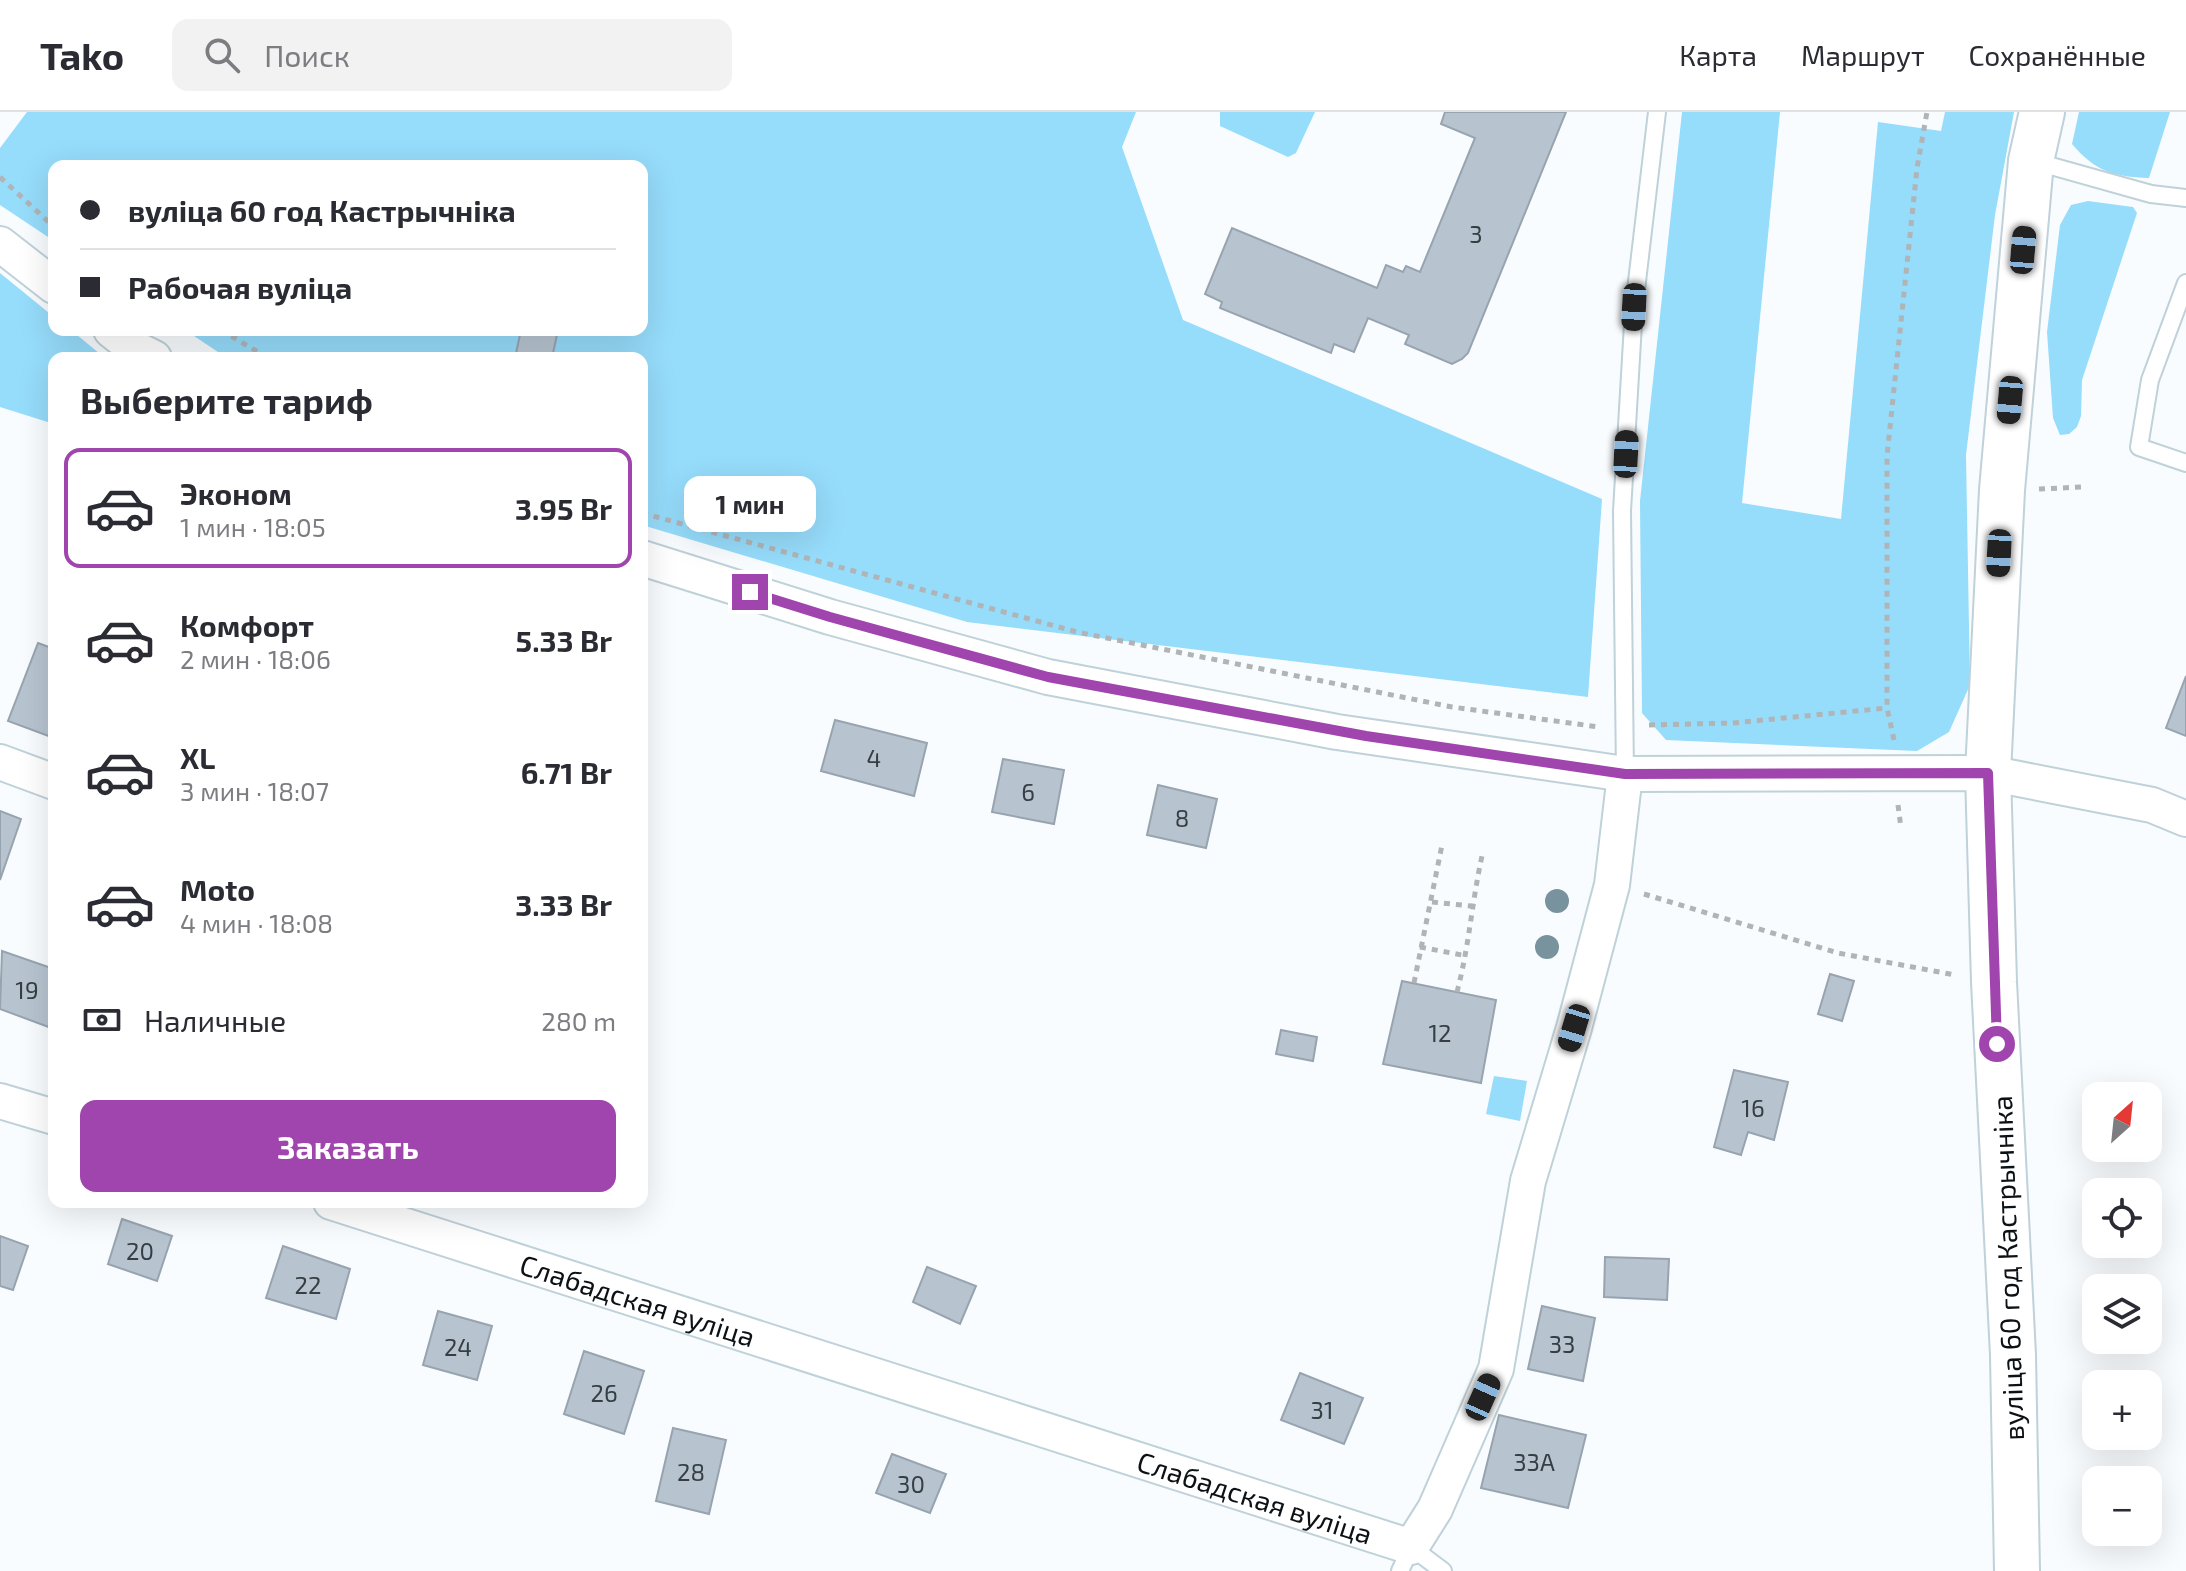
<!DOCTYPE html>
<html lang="ru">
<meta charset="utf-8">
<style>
:root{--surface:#fff;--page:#f2f2f3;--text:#2b2b33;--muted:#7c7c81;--line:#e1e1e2;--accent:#a044ae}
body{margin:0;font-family:"Exo 2",sans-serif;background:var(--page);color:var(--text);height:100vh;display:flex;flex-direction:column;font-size:30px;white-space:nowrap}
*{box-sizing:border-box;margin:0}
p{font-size:26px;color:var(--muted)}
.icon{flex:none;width:44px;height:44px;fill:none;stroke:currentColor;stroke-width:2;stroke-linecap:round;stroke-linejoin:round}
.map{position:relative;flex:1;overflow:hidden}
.drawer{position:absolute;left:48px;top:240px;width:600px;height:856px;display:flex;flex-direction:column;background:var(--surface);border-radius:16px;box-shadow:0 8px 32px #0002}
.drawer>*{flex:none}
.guide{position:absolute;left:48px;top:48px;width:600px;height:176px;border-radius:16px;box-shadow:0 8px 32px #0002;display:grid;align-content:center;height:176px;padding:0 32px;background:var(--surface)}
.needle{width:52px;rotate:27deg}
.controls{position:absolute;left:2082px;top:970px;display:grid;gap:16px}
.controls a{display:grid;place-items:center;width:80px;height:80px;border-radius:16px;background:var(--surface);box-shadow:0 8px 32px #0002;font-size:40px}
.end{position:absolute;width:36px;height:36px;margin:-18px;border:10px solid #a044ae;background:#fff;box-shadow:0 0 0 4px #fff}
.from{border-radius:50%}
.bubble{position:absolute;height:56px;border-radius:16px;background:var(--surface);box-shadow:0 8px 32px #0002;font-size:26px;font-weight:700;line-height:56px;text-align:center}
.car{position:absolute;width:24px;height:48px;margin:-24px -12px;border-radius:10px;box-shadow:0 0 6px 2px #0007;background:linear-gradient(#222 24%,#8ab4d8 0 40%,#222 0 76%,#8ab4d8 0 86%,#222 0)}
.guide b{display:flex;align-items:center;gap:28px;height:76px;font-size:30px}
.guide b+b{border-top:2px solid var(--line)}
.guide i{width:20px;height:20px;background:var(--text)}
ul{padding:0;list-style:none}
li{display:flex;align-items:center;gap:24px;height:120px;margin:0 16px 12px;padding:0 16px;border:4px solid transparent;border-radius:16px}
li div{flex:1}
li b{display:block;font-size:30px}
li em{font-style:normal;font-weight:700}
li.selected{border-color:var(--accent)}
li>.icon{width:72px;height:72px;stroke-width:1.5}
h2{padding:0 32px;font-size:36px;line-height:96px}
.pay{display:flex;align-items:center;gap:20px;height:88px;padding:0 32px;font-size:30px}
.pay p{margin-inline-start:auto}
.button{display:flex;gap:16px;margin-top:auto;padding:16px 32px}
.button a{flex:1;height:92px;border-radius:16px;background:var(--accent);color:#fff;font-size:32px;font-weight:700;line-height:92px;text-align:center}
header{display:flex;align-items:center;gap:48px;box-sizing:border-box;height:112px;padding:0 40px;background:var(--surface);border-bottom:2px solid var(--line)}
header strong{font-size:38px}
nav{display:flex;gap:44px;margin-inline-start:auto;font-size:28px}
.search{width:560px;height:72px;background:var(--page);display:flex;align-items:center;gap:20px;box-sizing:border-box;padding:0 28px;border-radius:16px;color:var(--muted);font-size:30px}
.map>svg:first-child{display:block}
.green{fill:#96dcfb}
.building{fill:#b7c4d0;stroke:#97a4b0;stroke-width:2}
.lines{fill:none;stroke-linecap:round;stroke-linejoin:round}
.lane-casing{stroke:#bfd1d9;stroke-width:20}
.street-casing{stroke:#bfd1d9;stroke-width:38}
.secondary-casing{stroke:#bfd1d9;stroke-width:48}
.path{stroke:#b0b4b7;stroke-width:5;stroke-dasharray:6 6;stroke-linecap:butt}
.lane{stroke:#fff;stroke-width:16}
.street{stroke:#fff;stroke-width:34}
.secondary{stroke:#fff;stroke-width:44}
.tree{fill:#78939d}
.route{stroke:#a044ae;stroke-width:10}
.labels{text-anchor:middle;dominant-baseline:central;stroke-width:6;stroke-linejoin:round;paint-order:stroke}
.number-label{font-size:24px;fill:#363e43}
.street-label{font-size:28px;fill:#0b1114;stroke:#fff}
</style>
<header>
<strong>Tako</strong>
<div class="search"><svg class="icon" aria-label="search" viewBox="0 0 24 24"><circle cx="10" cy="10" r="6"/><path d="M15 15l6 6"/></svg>Поиск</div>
<nav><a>Карта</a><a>Маршрут</a><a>Сохранённые</a></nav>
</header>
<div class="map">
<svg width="2186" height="1459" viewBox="0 0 2186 1459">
<rect width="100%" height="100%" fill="#f9fcfe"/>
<g class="green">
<path d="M27,0H1136L1122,35L1183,208L1602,387L1588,585L967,510L642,413V246H227L185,218H642V54H54V129L0,93V36Z"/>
<path d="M1220,0H1315L1296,41L1288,45L1220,14Z"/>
<path d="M1682,0H1780L1742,391L1841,407L1878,10L1941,19L1945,0H2014L1995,103L1966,343L1970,573L1949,620L1917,639L1666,628L1642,601L1640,389Z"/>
<path d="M2079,0H2170L2149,66C2113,65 2095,59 2072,32Z"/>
<path d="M2088,89L2133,95L2137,101L2082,268L2081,304L2077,315L2069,322L2060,323L2053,306L2047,220L2060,113L2071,93Z"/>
<path d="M0,161L54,205V218H71L105,246H54V312L0,295Z"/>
<path d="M1494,964L1527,969L1520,1009L1486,1002Z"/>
</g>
<g class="building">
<path d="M1445,0H1566L1468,241L1462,247L1452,252L1405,232L1409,223L1368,206L1354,240L1334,232L1331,241L1220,196L1222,190L1205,182L1232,116L1377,176L1386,153L1403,160L1406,154L1420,160L1475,26L1441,12Z"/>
<path d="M521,218H558L552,246H515Z"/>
<path d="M38,531L54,537V626L8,609Z"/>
<path d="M2186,564V624L2166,616Z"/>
<path d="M835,608L927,631L914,684L821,659Z"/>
<path d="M1003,647L1064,658L1054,712L992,700Z"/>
<path d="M1158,673L1217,687L1206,736L1147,723Z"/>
<path d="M0,699L21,707L0,768Z"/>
<path d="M2,839L54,857V917L0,897Z"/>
<path d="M1830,862L1854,869L1842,909L1818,902Z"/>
<path d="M1402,869L1496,888L1481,971L1383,952Z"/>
<path d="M1281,918L1317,925L1313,949L1276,942Z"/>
<path d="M1734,958L1788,970L1774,1028L1748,1020L1741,1043L1714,1035Z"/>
<path d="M122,1107L172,1124L157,1169L108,1152Z"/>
<path d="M0,1124L28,1134L13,1178L0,1174Z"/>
<path d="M283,1134L350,1157L336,1207L266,1186Z"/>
<path d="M1605,1145L1669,1147L1667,1188L1604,1185Z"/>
<path d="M927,1155L976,1174L960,1212L913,1190Z"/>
<path d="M1542,1194L1595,1206L1583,1269L1528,1257Z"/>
<path d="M438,1199L492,1214L477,1268L423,1253Z"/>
<path d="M584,1239L644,1259L624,1322L564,1302Z"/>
<path d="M1300,1261L1363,1286L1344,1332L1281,1308Z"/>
<path d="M1499,1303L1586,1323L1568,1396L1481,1376Z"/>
<path d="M673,1316L726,1328L709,1402L656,1389Z"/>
<path d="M892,1342L946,1362L930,1401L876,1381Z"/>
</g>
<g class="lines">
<defs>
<g id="lane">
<path d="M2033,49L2151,82L2186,86"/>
<path d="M2186,171L2150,268L2139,335L2186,351"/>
<path d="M1625,662L1622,399L1634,195L1657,0"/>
<path d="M1400,1459L1411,1435L1443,1459"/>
</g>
<g id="street">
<path d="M0,132L54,174"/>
<path d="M111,218L134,236L154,246"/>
<path d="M642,446L830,505L1048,565L1337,620L1625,662L1988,661L2152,693L2186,707"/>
<path d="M0,650L54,670"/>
<path d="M0,989L54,1005"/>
<path id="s1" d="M331,1090L1411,1435L1435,1397L1496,1257L1528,1069L1574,916L1612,773L1625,662"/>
</g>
<path id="secondary" d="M2017,1459L2013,1243L1994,870L1988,661L2002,378L2031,49L2042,0"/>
</defs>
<use href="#lane" class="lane-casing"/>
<use href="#street" class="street-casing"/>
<use href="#secondary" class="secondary-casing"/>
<g class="path">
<path d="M0,65L54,115"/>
<path d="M221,218L268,246"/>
<path d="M2039,377L2082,375"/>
<path d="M642,401L1077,520L1452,595L1599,615"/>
<path d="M1649,613L1733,611L1887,596"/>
<path d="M1894,628L1887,596V344L1917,56L1927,0"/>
<path d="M1898,693L1901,716"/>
<path d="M1644,782L1838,841L1955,863"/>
<path d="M1432,790L1471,794"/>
<path d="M1420,835L1467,844"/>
<path d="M1414,871L1442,733"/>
<path d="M1457,880C1469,835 1472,789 1482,744"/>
</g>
<use href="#lane" class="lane"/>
<use href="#street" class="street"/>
<use href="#secondary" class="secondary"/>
</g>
<g class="tree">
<circle cx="1557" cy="789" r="12"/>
<circle cx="1547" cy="835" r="12"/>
</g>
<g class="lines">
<path class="route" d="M750,480L830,505L1048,565L1366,624L1625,662L1988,661L1997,932"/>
</g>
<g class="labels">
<g class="number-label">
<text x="1476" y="121">3</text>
<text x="874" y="645">4</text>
<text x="1028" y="679">6</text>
<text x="1182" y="705">8</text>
<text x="27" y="877">19</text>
<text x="1440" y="920">12</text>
<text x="1753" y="995">16</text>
<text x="140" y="1138">20</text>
<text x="308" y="1172">22</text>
<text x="1562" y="1231">33</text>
<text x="458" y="1234">24</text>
<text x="604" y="1280">26</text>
<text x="1322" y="1297">31</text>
<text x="1534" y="1349">33А</text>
<text x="691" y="1359">28</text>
<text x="911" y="1371">30</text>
</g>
<g class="street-label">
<text transform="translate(2007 1156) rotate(-92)">вуліца 60 год Кастрычніка</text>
<text stroke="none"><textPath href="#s1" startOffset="322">Слабадская вуліца</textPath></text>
<text stroke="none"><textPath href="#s1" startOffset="970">Слабадская вуліца</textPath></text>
</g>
</g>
</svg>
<div class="controls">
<a><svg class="needle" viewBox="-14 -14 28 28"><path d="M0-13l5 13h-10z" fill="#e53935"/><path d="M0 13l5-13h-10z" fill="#7c7c81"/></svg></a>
<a><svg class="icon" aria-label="locate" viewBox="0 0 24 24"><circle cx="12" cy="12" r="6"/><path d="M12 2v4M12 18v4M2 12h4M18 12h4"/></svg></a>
<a><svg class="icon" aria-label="layers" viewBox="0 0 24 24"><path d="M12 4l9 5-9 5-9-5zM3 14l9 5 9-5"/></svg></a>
<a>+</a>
<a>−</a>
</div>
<i class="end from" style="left:1997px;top:932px"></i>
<i class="end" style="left:750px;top:480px"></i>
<div class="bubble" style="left:684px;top:364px;width:132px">1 мин</div>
<i class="car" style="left:2023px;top:138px;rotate:5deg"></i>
<i class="car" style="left:1634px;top:195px;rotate:183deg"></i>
<i class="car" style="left:2010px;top:288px;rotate:185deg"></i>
<i class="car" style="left:1626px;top:342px;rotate:3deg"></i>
<i class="car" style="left:1999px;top:441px;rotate:183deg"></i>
<i class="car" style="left:1574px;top:916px;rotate:197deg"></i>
<i class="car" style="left:1483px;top:1285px;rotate:24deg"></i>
<div class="guide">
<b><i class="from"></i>вуліца 60 год Кастрычніка</b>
<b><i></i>Рабочая вуліца</b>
</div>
<section class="drawer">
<h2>Выберите тариф</h2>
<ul>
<li class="selected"><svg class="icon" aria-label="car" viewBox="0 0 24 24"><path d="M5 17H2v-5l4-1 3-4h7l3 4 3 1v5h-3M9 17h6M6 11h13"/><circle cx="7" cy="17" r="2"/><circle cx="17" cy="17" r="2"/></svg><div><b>Эконом</b><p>1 мин · 18:05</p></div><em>3.95 Br</em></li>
<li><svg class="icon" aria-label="car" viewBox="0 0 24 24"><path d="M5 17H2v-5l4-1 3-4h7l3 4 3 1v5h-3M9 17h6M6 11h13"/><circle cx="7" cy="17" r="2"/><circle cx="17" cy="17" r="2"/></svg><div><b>Комфорт</b><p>2 мин · 18:06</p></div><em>5.33 Br</em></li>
<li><svg class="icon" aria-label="car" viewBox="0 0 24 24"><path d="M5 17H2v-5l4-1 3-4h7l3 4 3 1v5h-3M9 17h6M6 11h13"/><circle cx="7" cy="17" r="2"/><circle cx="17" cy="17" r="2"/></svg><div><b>XL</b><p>3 мин · 18:07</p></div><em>6.71 Br</em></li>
<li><svg class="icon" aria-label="car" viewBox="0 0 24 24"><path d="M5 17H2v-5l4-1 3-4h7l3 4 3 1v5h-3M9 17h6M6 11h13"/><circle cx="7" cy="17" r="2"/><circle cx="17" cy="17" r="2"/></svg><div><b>Moto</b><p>4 мин · 18:08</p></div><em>3.33 Br</em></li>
</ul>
<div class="pay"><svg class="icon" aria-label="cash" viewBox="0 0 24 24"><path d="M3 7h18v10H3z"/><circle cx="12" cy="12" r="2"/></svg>Наличные<p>280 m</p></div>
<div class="button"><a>Заказать</a></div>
</section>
</div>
